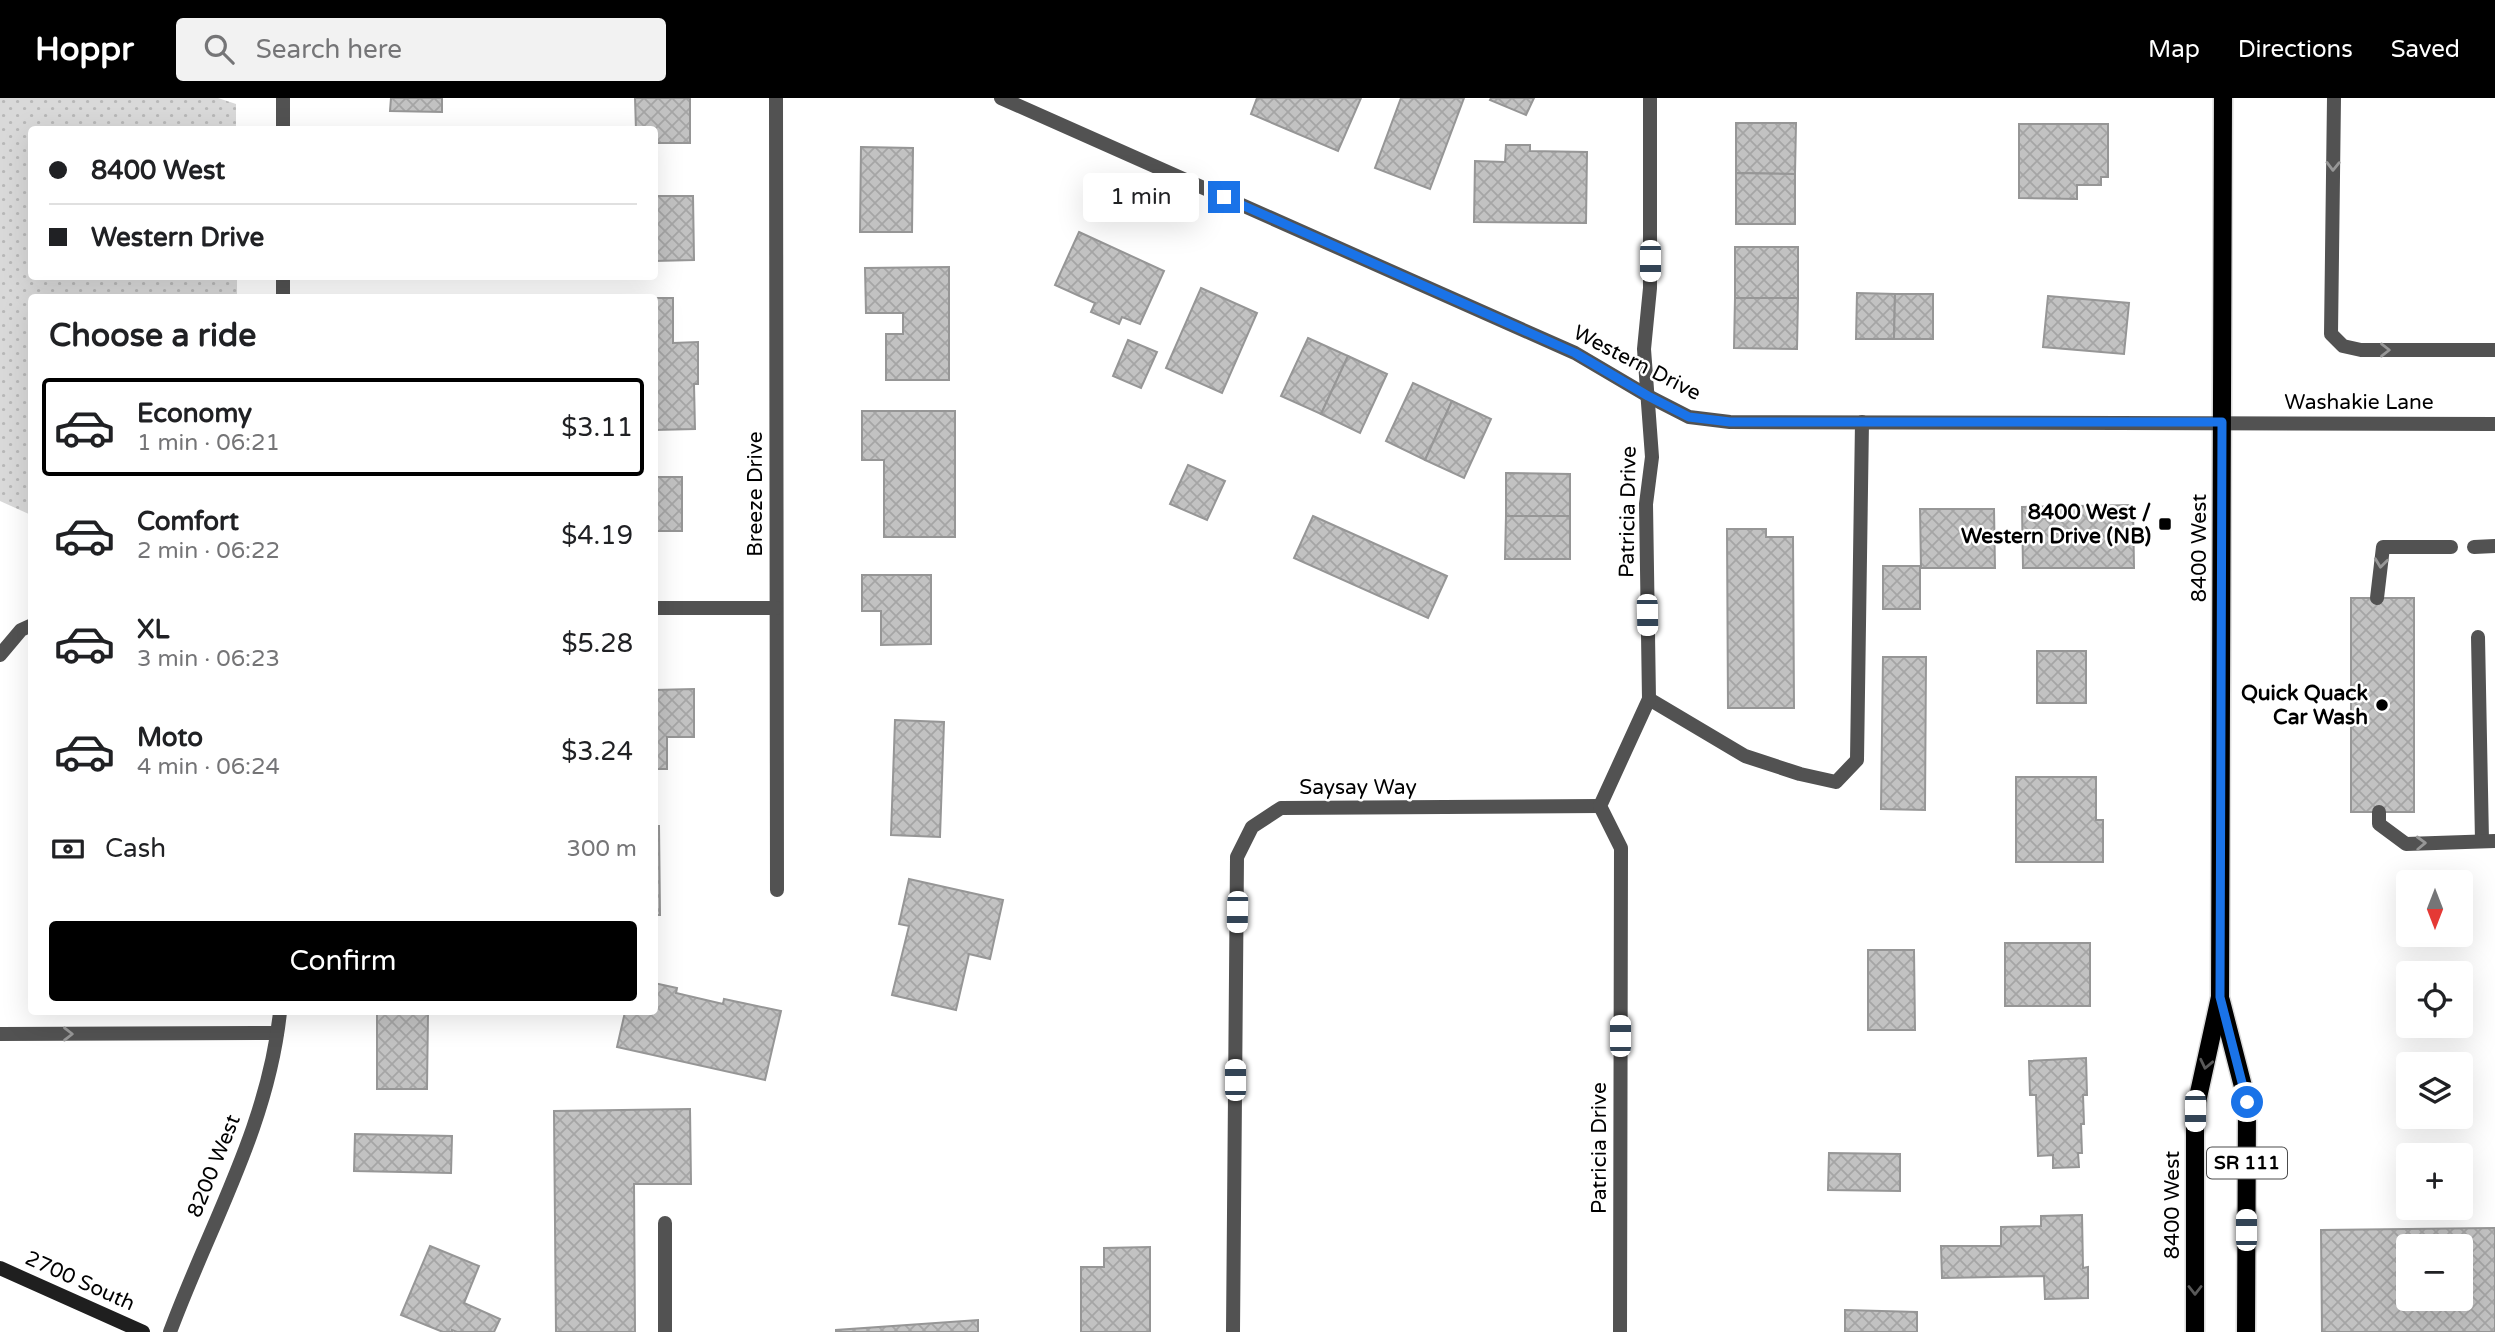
<!DOCTYPE html>
<meta charset="utf-8">
<style>
:root{--surface:#fff;--page:#f2f2f2;--text:#202124;--muted:#757577;--line:#e0e0e0;--accent:#000}
body{margin:0;font-family:"Varela Round",sans-serif;background:var(--page);color:var(--text);height:100vh;display:flex;flex-direction:column;font-size:26px;white-space:nowrap}
*{box-sizing:border-box;margin:0}
p{font-size:23px;color:var(--muted)}
.icon{flex:none;width:38px;height:38px;fill:none;stroke:currentColor;stroke-width:2;stroke-linecap:round;stroke-linejoin:round}
.map{position:relative;flex:1;overflow:hidden}
.side{position:absolute;left:28px;top:196px;width:630px;height:721px;display:flex;flex-direction:column;background:var(--surface);border-radius:7px;box-shadow:0 7px 28px #0002}
.side>*{flex:none}
.top-card{position:absolute;left:28px;top:28px;width:630px;height:154px;border-radius:7px;box-shadow:0 7px 28px #0002;display:grid;align-content:center;height:154px;padding:0 21px;background:var(--surface)}
.needle{width:46px;rotate:180deg}
.buttons{position:absolute;left:2396px;top:772px;display:grid;gap:14px}
.buttons a{display:grid;place-items:center;width:77px;height:77px;border-radius:7px;background:var(--surface);box-shadow:0 7px 28px #0002;font-size:35px}
.end{position:absolute;width:32px;height:32px;margin:-16px;border:9px solid #1a73e8;background:#fff;box-shadow:0 0 0 4px #fff}
.from{border-radius:50%}
.bubble{position:absolute;height:49px;border-radius:7px;background:var(--surface);box-shadow:0 7px 28px #0002;font-size:23px;font-weight:600;line-height:49px;text-align:center}
.car{position:absolute;width:21px;height:42px;margin:-21px -10px;border-radius:9px;box-shadow:0 0 5px 2px #0007;background:linear-gradient(#fff 24%,#345 0 40%,#fff 0 76%,#345 0 86%,#fff 0)}
.top-card b{display:flex;align-items:center;gap:24px;height:66px;font-size:26px}
.top-card b+b{border-top:2px solid var(--line)}
.top-card i{width:18px;height:18px;background:var(--text)}
ul{padding:0;list-style:none}
li{display:flex;align-items:center;gap:21px;height:98px;margin:0 14px 10px;padding:0 7px;border:4px solid transparent;border-radius:7px}
li div{flex:1}
li b{display:block;font-size:26px}
li em{font-style:normal;font-weight:600}
li.on{border-color:var(--accent)}
li>.icon{width:63px;height:63px;stroke-width:1.5}
h2{padding:0 21px;font-size:32px;line-height:84px}
.pay{display:flex;align-items:center;gap:18px;height:77px;padding:0 21px;font-size:26px}
.pay p{margin-inline-start:auto}
.button{display:flex;gap:14px;margin-top:auto;padding:14px 21px}
.button a{flex:1;height:80px;border-radius:7px;background:var(--accent);color:#fff;font-size:28px;font-weight:600;line-height:80px;text-align:center}
header{display:flex;align-items:center;gap:42px;box-sizing:border-box;height:98px;padding:0 35px;background:var(--accent);color:#fff}
header strong{font-size:33px}
nav{display:flex;gap:38px;margin-inline-start:auto;font-size:24px}
.search{width:490px;height:63px;background:var(--page);display:flex;align-items:center;gap:18px;box-sizing:border-box;padding:0 24px;border-radius:7px;color:var(--muted);font-size:26px}
.map>svg:first-child{display:block}
.grass{fill:url(#grass-dots)}
.building{fill:url(#building-cross-hatch);stroke:#969696;stroke-width:2;fill-rule:evenodd}
.lines{fill:none;stroke-linecap:round;stroke-linejoin:round}
.primary-casing{stroke:#dbdbdb;stroke-width:21}
.lane{stroke:#525252;stroke-width:14}
.street{stroke:#525252;stroke-width:14}
.secondary{stroke:#1f1f1f;stroke-width:14}
.primary{stroke:#000;stroke-width:18}
.oneway{stroke:#979797}
.oneway2{stroke:#595959}
.route{stroke:#1a73e8;stroke-width:9}
.poi-dot{fill:#000;stroke:#fff;stroke-width:2.5}
.labels{text-anchor:middle;dominant-baseline:central;stroke-width:5;stroke-linejoin:round;paint-order:stroke}
.shield{fill:#fff;stroke:#4c4c4c;stroke-width:2}
.shield-label{font-size:19px;font-weight:bold;fill:#000}
.street-label{font-size:21px;fill:#000;stroke:#fff}
.poi-label{font-size:21px;font-weight:bold;fill:#000;stroke:#fff;text-anchor:end}
</style>
<header>
<strong>Hoppr</strong>
<div class="search"><svg class="icon" aria-label="search" viewBox="0 0 24 24"><circle cx="10" cy="10" r="6"/><path d="M15 15l6 6"/></svg>Search here</div>
<nav><a>Map</a><a>Directions</a><a>Saved</a></nav>
</header>
<div class="map">
<svg width="2495" height="1234" viewBox="0 0 2495 1234">
<defs>
<pattern id="grass-dots" width="8" height="8" patternUnits="userSpaceOnUse" patternTransform="scale(1.75)"><rect width="8" height="8" fill="#d9d9d9"/><path d="M2 2h.1M6 6h.1" fill="none" stroke="#b8b8b8" stroke-width="1.8" stroke-linecap="round"/></pattern>
<pattern id="building-cross-hatch" width="8" height="8" patternUnits="userSpaceOnUse" patternTransform="scale(1.75)"><rect width="8" height="8" fill="#c2c2c2"/><path d="M0 0l8 8M0 8l8-8" fill="none" stroke="#a5a5a5"/></pattern>
</defs>
<rect width="100%" height="100%" fill="#fff"/>
<path class="grass" d="M0,0H218L236,6V31L32,32V178L237,179V199L32,200L31,417L0,403Z"/>
<g class="building">
<path d="M391,0H442V14L390,13Z"/>
<path d="M635,0H690V45H654V32H636Z"/>
<path d="M1257,0H1361L1338,53L1251,16Z"/>
<path d="M1401,0H1464L1430,91L1375,70Z"/>
<path d="M1491,0H1534L1526,17L1490,2Z"/>
<path d="M1736,25H1796L1795,76L1736,75Z"/>
<path d="M2019,26H2108V79H2101V87H2077V101L2019,100Z"/>
<path d="M1506,47H1530V53L1587,54L1586,125L1474,124L1475,63L1505,64Z"/>
<path d="M861,49L913,50L912,134H860Z"/>
<path d="M1736,75L1795,76V126H1736Z"/>
<path d="M654,98H693L694,162L654,163Z"/>
<path d="M1079,134L1164,173L1140,226L1122,219L1119,226L1091,214L1095,205L1055,187Z"/>
<rect x="1735" y="149" width="63" height="51"/>
<path d="M949,169V282H886V236H903V215H866L865,170Z"/>
<path d="M1201,190L1257,215L1222,295L1166,270Z"/>
<path d="M1857,195L1895,196L1894,241H1856Z"/>
<path d="M1895,196H1933V241H1894Z"/>
<path d="M2048,198L2129,205L2124,256L2043,249Z"/>
<path d="M654,200H673V245L698,244V286H694L695,331L654,332Z"/>
<path d="M1735,200H1798L1797,251L1734,250Z"/>
<path d="M1308,240L1348,258L1321,316L1281,298Z"/>
<path d="M1128,242L1157,254L1141,290L1113,278Z"/>
<path d="M1348,258L1387,276L1360,335L1321,316Z"/>
<path d="M1413,285L1452,303L1425,362L1386,343Z"/>
<path d="M1452,303L1491,321L1464,380L1425,362Z"/>
<path d="M862,313H955V439H884V362H862Z"/>
<path d="M1188,367L1225,383L1207,422L1170,406Z"/>
<path d="M1506,375L1570,376V418H1506Z"/>
<rect x="654" y="379" width="28" height="54"/>
<path d="M2133,407L2134,470H2023L2022,409Z"/>
<path d="M1920,411H1994L1995,470H1921Z"/>
<path d="M1313,418L1447,478L1428,520L1294,460Z"/>
<path d="M1506,418H1570V461H1505Z"/>
<path d="M1727,431H1766V439H1793L1794,610H1728Z"/>
<rect x="1883" y="468" width="37" height="43"/>
<path d="M862,477H931V546L881,547V513H862Z"/>
<rect x="2351" y="500" width="63" height="214"/>
<rect x="2037" y="553" width="49" height="52"/>
<path d="M1883,559H1926L1925,712L1881,711Z"/>
<path d="M694,591V639H667V671H654V592Z"/>
<path d="M895,622L944,624L940,739L891,737Z"/>
<path d="M2016,679H2096V722H2103V764H2016Z"/>
<path d="M654,728H659L660,817H654Z"/>
<path d="M909,781L1003,802L990,861L969,856L956,912L892,897L909,828L899,826Z"/>
<rect x="2005" y="845" width="85" height="63"/>
<path d="M1868,852H1914L1915,932H1868Z"/>
<path d="M654,885L677,890L676,895L723,906L724,901L781,913L765,982L617,949L625,914H654Z"/>
<path d="M377,914H428L427,991H377Z"/>
<path d="M2086,960L2087,997H2083L2084,1026H2081L2082,1055H2078L2079,1069L2053,1070V1057L2038,1058L2036,997H2030L2029,963Z"/>
<path d="M690,1011L691,1086H634L635,1234H556L554,1013Z"/>
<path d="M355,1036L452,1038L451,1075L354,1073Z"/>
<path d="M1829,1055L1900,1056V1093L1828,1092Z"/>
<path d="M2082,1117L2083,1170L2088,1169V1200L2045,1201L2044,1178L1942,1180L1941,1148H2001V1129L2041,1128V1118Z"/>
<path d="M2495,1130V1234H2322L2321,1132ZM2408,1148H2460V1200H2408Z"/>
<path d="M430,1148L479,1168L464,1205L500,1221L494,1234H457L452,1232V1234H443L401,1217Z"/>
<path d="M1150,1149V1234H1081V1169H1104V1150Z"/>
<path d="M1845,1212L1917,1214V1234H1845Z"/>
<path d="M978,1222V1234H836V1232Z"/>
</g>
<g class="lines">
<defs>
<g id="primary">
<path d="M2221,903L2247,1004L2246,1234"/>
<path d="M2195,1234V1013L2220,899L2223,0"/>
</g>
</defs>
<use href="#primary" class="primary-casing"/>
<g class="lane">
<path d="M2334,0L2331,236L2343,248L2361,252H2495"/>
<path d="M2474,449L2495,448"/>
<path d="M2377,500L2383,449H2451"/>
<path d="M2478,539L2482,743"/>
<path d="M0,557L21,532L32,527"/>
<path d="M1649,601L1745,658L1800,676L1836,684L1857,662L1862,324"/>
<path d="M2379,714V726L2406,746L2495,743"/>
<path d="M0,936L277,935"/>
<path d="M665,1125V1234"/>
</g>
<g class="street">
<path d="M283,0V32"/>
<path d="M776,0L777,792"/>
<path d="M1001,0L1575,255L1648,298L1689,319L1730,324L2495,326"/>
<path d="M283,178V200"/>
<path d="M654,510H776"/>
<path d="M170,1234C210,1126 268,1029 280,914"/>
<path d="M1233,1234L1237,759L1252,729L1281,710L1600,708"/>
<path d="M1620,1234L1621,750L1600,708L1649,601L1646,406L1652,359L1644,251L1650,190V0"/>
</g>
<path class="secondary" d="M0,1170L143,1234"/>
<use href="#primary" class="primary"/>
</g>
<defs><path id="oneway-chevron" d="M-2-3.5L2.5 0L-2 3.5" fill="none" stroke-width="1.6" stroke-linecap="round" stroke-linejoin="round" transform="scale(1.75)"/></defs>
<g class="oneway">
<use href="#oneway-chevron" transform="translate(2333 68) rotate(91)"/>
<use href="#oneway-chevron" transform="translate(2385 252)"/>
<use href="#oneway-chevron" transform="translate(2381 465) rotate(97)"/>
<use href="#oneway-chevron" transform="translate(2421 745) rotate(-2)"/>
<use href="#oneway-chevron" transform="translate(68 936)"/>
</g>
<g class="oneway2">
<use href="#oneway-chevron" transform="translate(2206 966) rotate(102)"/>
<use href="#oneway-chevron" transform="translate(2195 1192) rotate(90)"/>
</g>
<g class="lines">
<path class="route" d="M1224,99L1575,255L1648,298L1689,319L1730,324H2222L2220,899L2247,1004"/>
</g>
<g class="poi-dot">
<rect x="2158" y="419" width="14" height="14" rx="3.5"/>
<circle cx="2382" cy="607" r="7"/>
</g>
<g class="labels">
<rect class="shield" x="2207" y="1049.5" width="80" height="31" rx="5"/>
<g class="shield-label">
<text x="2247" y="1065">SR 111</text>
</g>
<g class="street-label">
<text transform="translate(1637 265) rotate(27)">Western Drive</text>
<text x="2359" y="304">Washakie Lane</text>
<text transform="translate(755 396) rotate(-90)">Breeze Drive</text>
<text transform="translate(1628 414) rotate(-89)">Patricia Drive</text>
<text transform="translate(2199 450) rotate(-90)">8400 West</text>
<text x="1358" y="689">Saysay Way</text>
<text transform="translate(1599 1050) rotate(-90)">Patricia Drive</text>
<text transform="translate(214 1068) rotate(-68)">8200 West</text>
<text transform="translate(2172 1107) rotate(-90)">8400 West</text>
<text transform="translate(80 1183) rotate(24)">2700 South</text>
</g>
<g class="poi-label">
<text x="2151" y="414">8400 West /<tspan x="2151" dy="24">Western Drive (NB)</tspan></text>
<text x="2368" y="595">Quick Quack<tspan x="2368" dy="24">Car Wash</tspan></text>
</g>
</g>
</svg>
<div class="buttons">
<a><svg class="needle" viewBox="-14 -14 28 28"><path d="M0-13l5 13h-10z" fill="#e53935"/><path d="M0 13l5-13h-10z" fill="#757577"/></svg></a>
<a><svg class="icon" aria-label="locate" viewBox="0 0 24 24"><circle cx="12" cy="12" r="6"/><path d="M12 2v4M12 18v4M2 12h4M18 12h4"/></svg></a>
<a><svg class="icon" aria-label="layers" viewBox="0 0 24 24"><path d="M12 4l9 5-9 5-9-5zM3 14l9 5 9-5"/></svg></a>
<a>+</a>
<a>−</a>
</div>
<i class="end from" style="left:2247px;top:1004px"></i>
<i class="end" style="left:1224px;top:99px"></i>
<div class="bubble" style="left:1083px;top:75px;width:116px">1 min</div>
<i class="car" style="left:1650px;top:163px;rotate:180deg"></i>
<i class="car" style="left:1647px;top:517px;rotate:179deg"></i>
<i class="car" style="left:1237px;top:814px;rotate:181deg"></i>
<i class="car" style="left:1620px;top:938px;rotate:0deg"></i>
<i class="car" style="left:1235px;top:982px;rotate:0deg"></i>
<i class="car" style="left:2195px;top:1013px;rotate:180deg"></i>
<i class="car" style="left:2246px;top:1132px;rotate:0deg"></i>
<div class="top-card">
<b><i class="from"></i>8400 West</b>
<b><i></i>Western Drive</b>
</div>
<section class="side">
<h2>Choose a ride</h2>
<ul>
<li class="on"><svg class="icon" aria-label="car" viewBox="0 0 24 24"><path d="M5 17H2v-5l4-1 3-4h7l3 4 3 1v5h-3M9 17h6M6 11h13"/><circle cx="7" cy="17" r="2"/><circle cx="17" cy="17" r="2"/></svg><div><b>Economy</b><p>1 min · 06:21</p></div><em>$3.11</em></li>
<li><svg class="icon" aria-label="car" viewBox="0 0 24 24"><path d="M5 17H2v-5l4-1 3-4h7l3 4 3 1v5h-3M9 17h6M6 11h13"/><circle cx="7" cy="17" r="2"/><circle cx="17" cy="17" r="2"/></svg><div><b>Comfort</b><p>2 min · 06:22</p></div><em>$4.19</em></li>
<li><svg class="icon" aria-label="car" viewBox="0 0 24 24"><path d="M5 17H2v-5l4-1 3-4h7l3 4 3 1v5h-3M9 17h6M6 11h13"/><circle cx="7" cy="17" r="2"/><circle cx="17" cy="17" r="2"/></svg><div><b>XL</b><p>3 min · 06:23</p></div><em>$5.28</em></li>
<li><svg class="icon" aria-label="car" viewBox="0 0 24 24"><path d="M5 17H2v-5l4-1 3-4h7l3 4 3 1v5h-3M9 17h6M6 11h13"/><circle cx="7" cy="17" r="2"/><circle cx="17" cy="17" r="2"/></svg><div><b>Moto</b><p>4 min · 06:24</p></div><em>$3.24</em></li>
</ul>
<div class="pay"><svg class="icon" aria-label="cash" viewBox="0 0 24 24"><path d="M3 7h18v10H3z"/><circle cx="12" cy="12" r="2"/></svg>Cash<p>300 m</p></div>
<div class="button"><a>Confirm</a></div>
</section>
</div>
